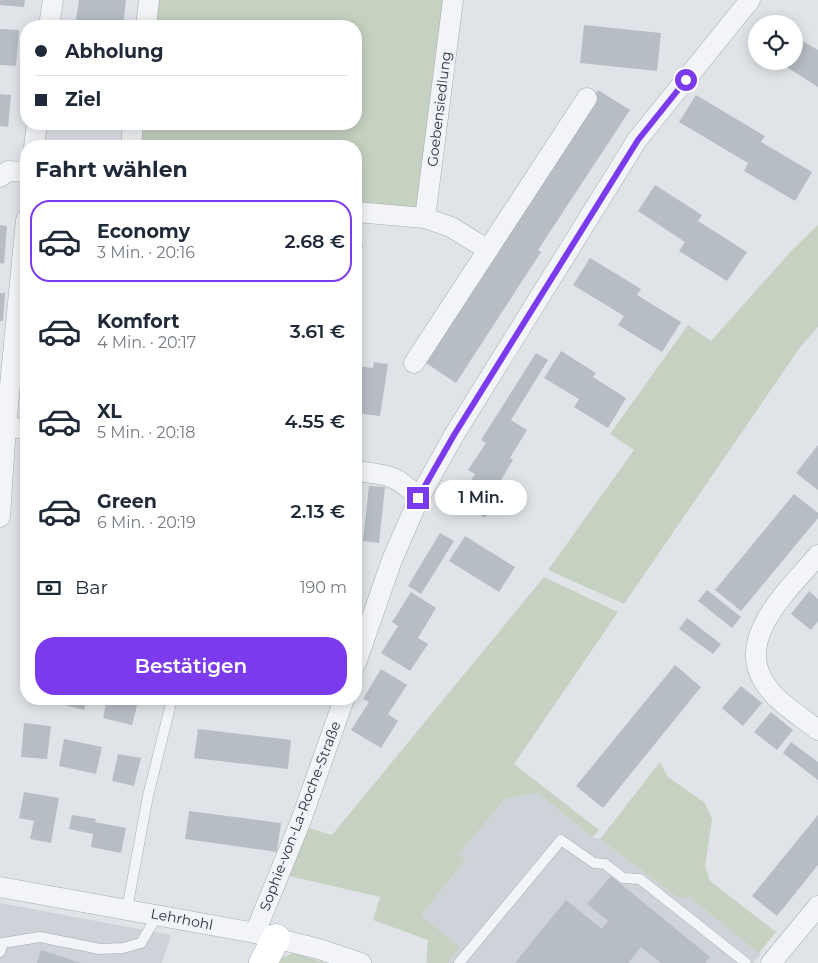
<!DOCTYPE html>
<html lang="de">
<meta charset="utf-8">
<style>
:root{--surface:#fff;--page:#f2f2f3;--text:#1f2937;--muted:#747a83;--line:#e0e1e3;--accent:#7c3aed}
body{margin:0;font-family:Montserrat,sans-serif;background:var(--page);color:var(--text);height:100vh;display:flex;flex-direction:column;font-size:19px;white-space:nowrap}
*{box-sizing:border-box;margin:0}
p{font-size:16px;color:var(--muted)}
.icon{flex:none;width:28px;height:28px;fill:none;stroke:currentColor;stroke-width:2;stroke-linecap:round;stroke-linejoin:round}
.map{position:relative;flex:1;overflow:hidden}
.details{position:absolute;left:20px;top:140px;width:342px;height:565px;display:flex;flex-direction:column;background:var(--surface);border-radius:20px;box-shadow:0 2px 12px #0003}
.details>*{flex:none}
.banner{position:absolute;left:20px;top:20px;width:342px;height:110px;border-radius:20px;box-shadow:0 2px 12px #0003;display:grid;align-content:center;height:110px;padding:0 15px;background:var(--surface)}
.tools{position:absolute;left:748px;top:15px;display:grid;gap:10px}
.tools a{display:grid;place-items:center;width:55px;height:55px;border-radius:50%;background:var(--surface);box-shadow:0 2px 12px #0003;font-size:25px}
.end{position:absolute;width:22px;height:22px;margin:-11px;border:6px solid #7c3aed;background:#fff;box-shadow:0 0 0 2px #fff}
.from{border-radius:50%}
.bubble{position:absolute;height:35px;border-radius:18px;background:var(--surface);box-shadow:0 2px 12px #0003;font-size:16px;font-weight:600;line-height:35px;text-align:center}
.banner b{display:flex;align-items:center;gap:18px;height:48px;font-size:19px}
.banner b+b{border-top:1px solid var(--line)}
.banner i{width:12px;height:12px;background:var(--text)}
ul{padding:0;list-style:none}
li{display:flex;align-items:center;gap:15px;height:82px;margin:0 10px 8px;padding:0 5px;border:2px solid transparent;border-radius:20px}
li div{flex:1}
li b{display:block;font-size:19px}
li em{font-style:normal;font-weight:600}
li.on{border-color:var(--accent)}
li>.icon{width:45px;height:45px;stroke-width:1.5}
h2{padding:0 15px;font-size:22px;line-height:60px}
.pay{display:flex;align-items:center;gap:12px;height:55px;padding:0 15px;font-size:19px}
.pay p{margin-inline-start:auto}
.button{display:flex;gap:10px;margin-top:auto;padding:10px 15px}
.button a{flex:1;height:58px;border-radius:20px;background:var(--accent);color:#fff;font-size:20px;font-weight:600;line-height:58px;text-align:center}
.map>svg:first-child{display:block}
.built{fill:#ced3da}
.green{fill:#c6d2c1}
.building{fill:#b7bdc5}
.lines{fill:none;stroke-linecap:round;stroke-linejoin:round}
.lane-casing{stroke:#a5abb2;stroke-width:11}
.street-casing{stroke:#a5abb2;stroke-width:21}
.secondary-casing{stroke:#a5abb2;stroke-width:29}
.lane{stroke:#f2f4f7;stroke-width:10}
.street{stroke:#f2f4f7;stroke-width:20}
.secondary{stroke:#fff;stroke-width:28}
.route{stroke:#7c3aed;stroke-width:6}
.labels{text-anchor:middle;dominant-baseline:central;stroke-width:4;stroke-linejoin:round;paint-order:stroke}
.street-label{font-size:14px;fill:#29323f;stroke:#eff2f6}
</style>
<div class="map">
<svg width="818" height="963" viewBox="0 0 818 963">
<rect width="100%" height="100%" fill="#e0e4e8"/>
<g class="built">
<path d="M538,793L592,837L600,839L678,898L689,897L761,954L753,963H448L460,947L421,915L466,860L459,854L506,798Z"/>
<path d="M0,903L171,935L162,963H0Z"/>
</g>
<g class="green">
<path d="M156,0H444L419,214L356,205V146H139L142,124H356V26H153Z"/>
<path d="M818,225V327L801,346L624,604L548,570L634,450L610,434L688,325L711,341L793,249Z"/>
<path d="M544,577L618,612L514,764L599,830L592,837L538,793L506,798L459,854L466,860L421,915L460,947L448,963H427L426,962L428,940L373,920L380,897L289,876L306,827L332,835Z"/>
<path d="M660,762L668,777L705,803L712,819L705,866L710,881L776,932L759,953L689,897L678,898L600,839Z"/>
<path d="M294,953L325,963H276L281,958Z"/>
</g>
<g class="building">
<path d="M0,0H25L24,7L0,5Z"/>
<path d="M79,0H126L123,26H75Z"/>
<path d="M584,25L661,33L657,71L580,63Z"/>
<path d="M0,29L19,30L16,66L0,65Z"/>
<path d="M794,36L818,50V87L777,61H794Z"/>
<path d="M598,90L630,110L538,250L541,252L456,383L426,363L492,253Z"/>
<path d="M0,94L11,95L8,127L0,126Z"/>
<path d="M696,95L765,136L761,142L812,172L795,201L744,171L748,163L679,122Z"/>
<path d="M655,185L702,215L698,221L747,252L727,281L679,251L685,242L638,211Z"/>
<path d="M0,225L7,226L4,264L0,263Z"/>
<path d="M356,245H363L357,283H356Z"/>
<path d="M590,258L641,289L637,295L681,322L662,352L618,325L624,316L573,285Z"/>
<path d="M0,293H5L3,321H0Z"/>
<path d="M561,351L596,373L593,377L626,398L608,428L574,407L579,399L544,378Z"/>
<path d="M536,353L548,360L511,420L527,430L510,458L513,460L496,488L502,492L485,518L458,501L475,474L468,470L486,443L481,440Z"/>
<path d="M374,362L388,364L380,416L356,413V366L373,368Z"/>
<path d="M818,445V490L796,473Z"/>
<path d="M369,486L385,487L379,543L363,541Z"/>
<path d="M794,494L818,513V518L741,611L715,590Z"/>
<path d="M440,533L454,541L421,594L408,586Z"/>
<path d="M465,536L515,567L499,592L449,561Z"/>
<path d="M707,590L741,617L732,628L698,601Z"/>
<path d="M809,591L818,599V621L811,630L791,614Z"/>
<path d="M411,592L436,608L418,638L428,644L410,671L381,653L398,626L392,622Z"/>
<path d="M687,618L721,644L713,654L679,629Z"/>
<path d="M675,665L701,687L603,808L576,786Z"/>
<path d="M381,669L407,685L388,714L398,721L381,748L351,730L369,702L363,699Z"/>
<path d="M741,686L762,703L743,726L722,708Z"/>
<path d="M42,699H87L84,710Z"/>
<path d="M107,699H126L138,702L132,725L103,718Z"/>
<path d="M771,712L793,730L777,750L754,732Z"/>
<path d="M24,723L51,726L47,759L21,757Z"/>
<path d="M198,729L291,740L288,769L194,758Z"/>
<path d="M64,739L102,747L96,774L59,766Z"/>
<path d="M791,742L818,762V780L783,753Z"/>
<path d="M118,754L141,758L134,786L112,781Z"/>
<path d="M24,792L59,798L51,843L30,839L34,821L19,818Z"/>
<path d="M189,811L281,823L277,852L185,839Z"/>
<path d="M72,815L96,819L95,822L126,828L121,853L91,847L93,834L69,829Z"/>
<path d="M818,815V865L777,916L752,896Z"/>
<path d="M611,876L710,957L705,963H661L641,947L628,963H515L566,900L602,929L608,921L587,904Z"/>
<path d="M41,950L81,963H37Z"/>
</g>
<g class="lines">
<defs>
<g id="lane">
<path d="M127,909L148,796L172,699"/>
<path d="M0,952L3,943L40,937L100,949L123,948L141,943L158,914"/>
<path d="M459,963L561,840L594,863L605,864L623,878L640,879L746,963"/>
</g>
<g id="street">
<path d="M49,26L53,0"/>
<path d="M146,26L149,0"/>
<path d="M34,146L37,124"/>
<path d="M131,146L133,124"/>
<path d="M0,177L8,171L26,172"/>
<path d="M356,212L425,218L451,227L488,250"/>
<path d="M425,218L453,0"/>
<path d="M414,363L587,98"/>
<path d="M6,427L26,429"/>
<path d="M356,471C389,475 395,474 419,498"/>
<path d="M0,517L6,427L26,220"/>
<path d="M818,555C791,588 735,636 764,682C776,702 800,716 818,730"/>
<path d="M356,663L392,560L419,498L454,435L637,140L750,0"/>
<path d="M0,887L255,933L319,949L361,963"/>
<path d="M255,933L300,823L344,699"/>
<path d="M771,963L818,906"/>
</g>
<path id="secondary" d="M263,963L276,938"/>
</defs>
<use href="#lane" class="lane-casing"/>
<use href="#street" class="street-casing"/>
<use href="#secondary" class="secondary-casing"/>
<use href="#lane" class="lane"/>
<use href="#street" class="street"/>
<use href="#secondary" class="secondary"/>
</g>
<g class="lines">
<path class="route" d="M418,498L454,435L638,140L686,80"/>
</g>
<g class="labels">
<g class="street-label">
<text transform="translate(439 109) rotate(-83)">Goebensiedlung</text>
<text transform="translate(300 816) rotate(-69)">Sophie-von-La-Roche-Straße</text>
<text transform="translate(182 919) rotate(11)">Lehrhohl</text>
</g>
</g>
</svg>
<div class="tools">
<a><svg class="icon" aria-label="locate" viewBox="0 0 24 24"><circle cx="12" cy="12" r="6"/><path d="M12 2v4M12 18v4M2 12h4M18 12h4"/></svg></a>
</div>
<i class="end from" style="left:686px;top:80px"></i>
<i class="end" style="left:418px;top:498px"></i>
<div class="bubble" style="left:435px;top:480px;width:92px">1 Min.</div>
<div class="banner">
<b><i class="from"></i>Abholung</b>
<b><i></i>Ziel</b>
</div>
<section class="details">
<h2>Fahrt wählen</h2>
<ul>
<li class="on"><svg class="icon" aria-label="car" viewBox="0 0 24 24"><path d="M5 17H2v-5l4-1 3-4h7l3 4 3 1v5h-3M9 17h6M6 11h13"/><circle cx="7" cy="17" r="2"/><circle cx="17" cy="17" r="2"/></svg><div><b>Economy</b><p>3 Min. · 20:16</p></div><em>2.68 €</em></li>
<li><svg class="icon" aria-label="car" viewBox="0 0 24 24"><path d="M5 17H2v-5l4-1 3-4h7l3 4 3 1v5h-3M9 17h6M6 11h13"/><circle cx="7" cy="17" r="2"/><circle cx="17" cy="17" r="2"/></svg><div><b>Komfort</b><p>4 Min. · 20:17</p></div><em>3.61 €</em></li>
<li><svg class="icon" aria-label="car" viewBox="0 0 24 24"><path d="M5 17H2v-5l4-1 3-4h7l3 4 3 1v5h-3M9 17h6M6 11h13"/><circle cx="7" cy="17" r="2"/><circle cx="17" cy="17" r="2"/></svg><div><b>XL</b><p>5 Min. · 20:18</p></div><em>4.55 €</em></li>
<li><svg class="icon" aria-label="car" viewBox="0 0 24 24"><path d="M5 17H2v-5l4-1 3-4h7l3 4 3 1v5h-3M9 17h6M6 11h13"/><circle cx="7" cy="17" r="2"/><circle cx="17" cy="17" r="2"/></svg><div><b>Green</b><p>6 Min. · 20:19</p></div><em>2.13 €</em></li>
</ul>
<div class="pay"><svg class="icon" aria-label="cash" viewBox="0 0 24 24"><path d="M3 7h18v10H3z"/><circle cx="12" cy="12" r="2"/></svg>Bar<p>190 m</p></div>
<div class="button"><a>Bestätigen</a></div>
</section>
</div>
